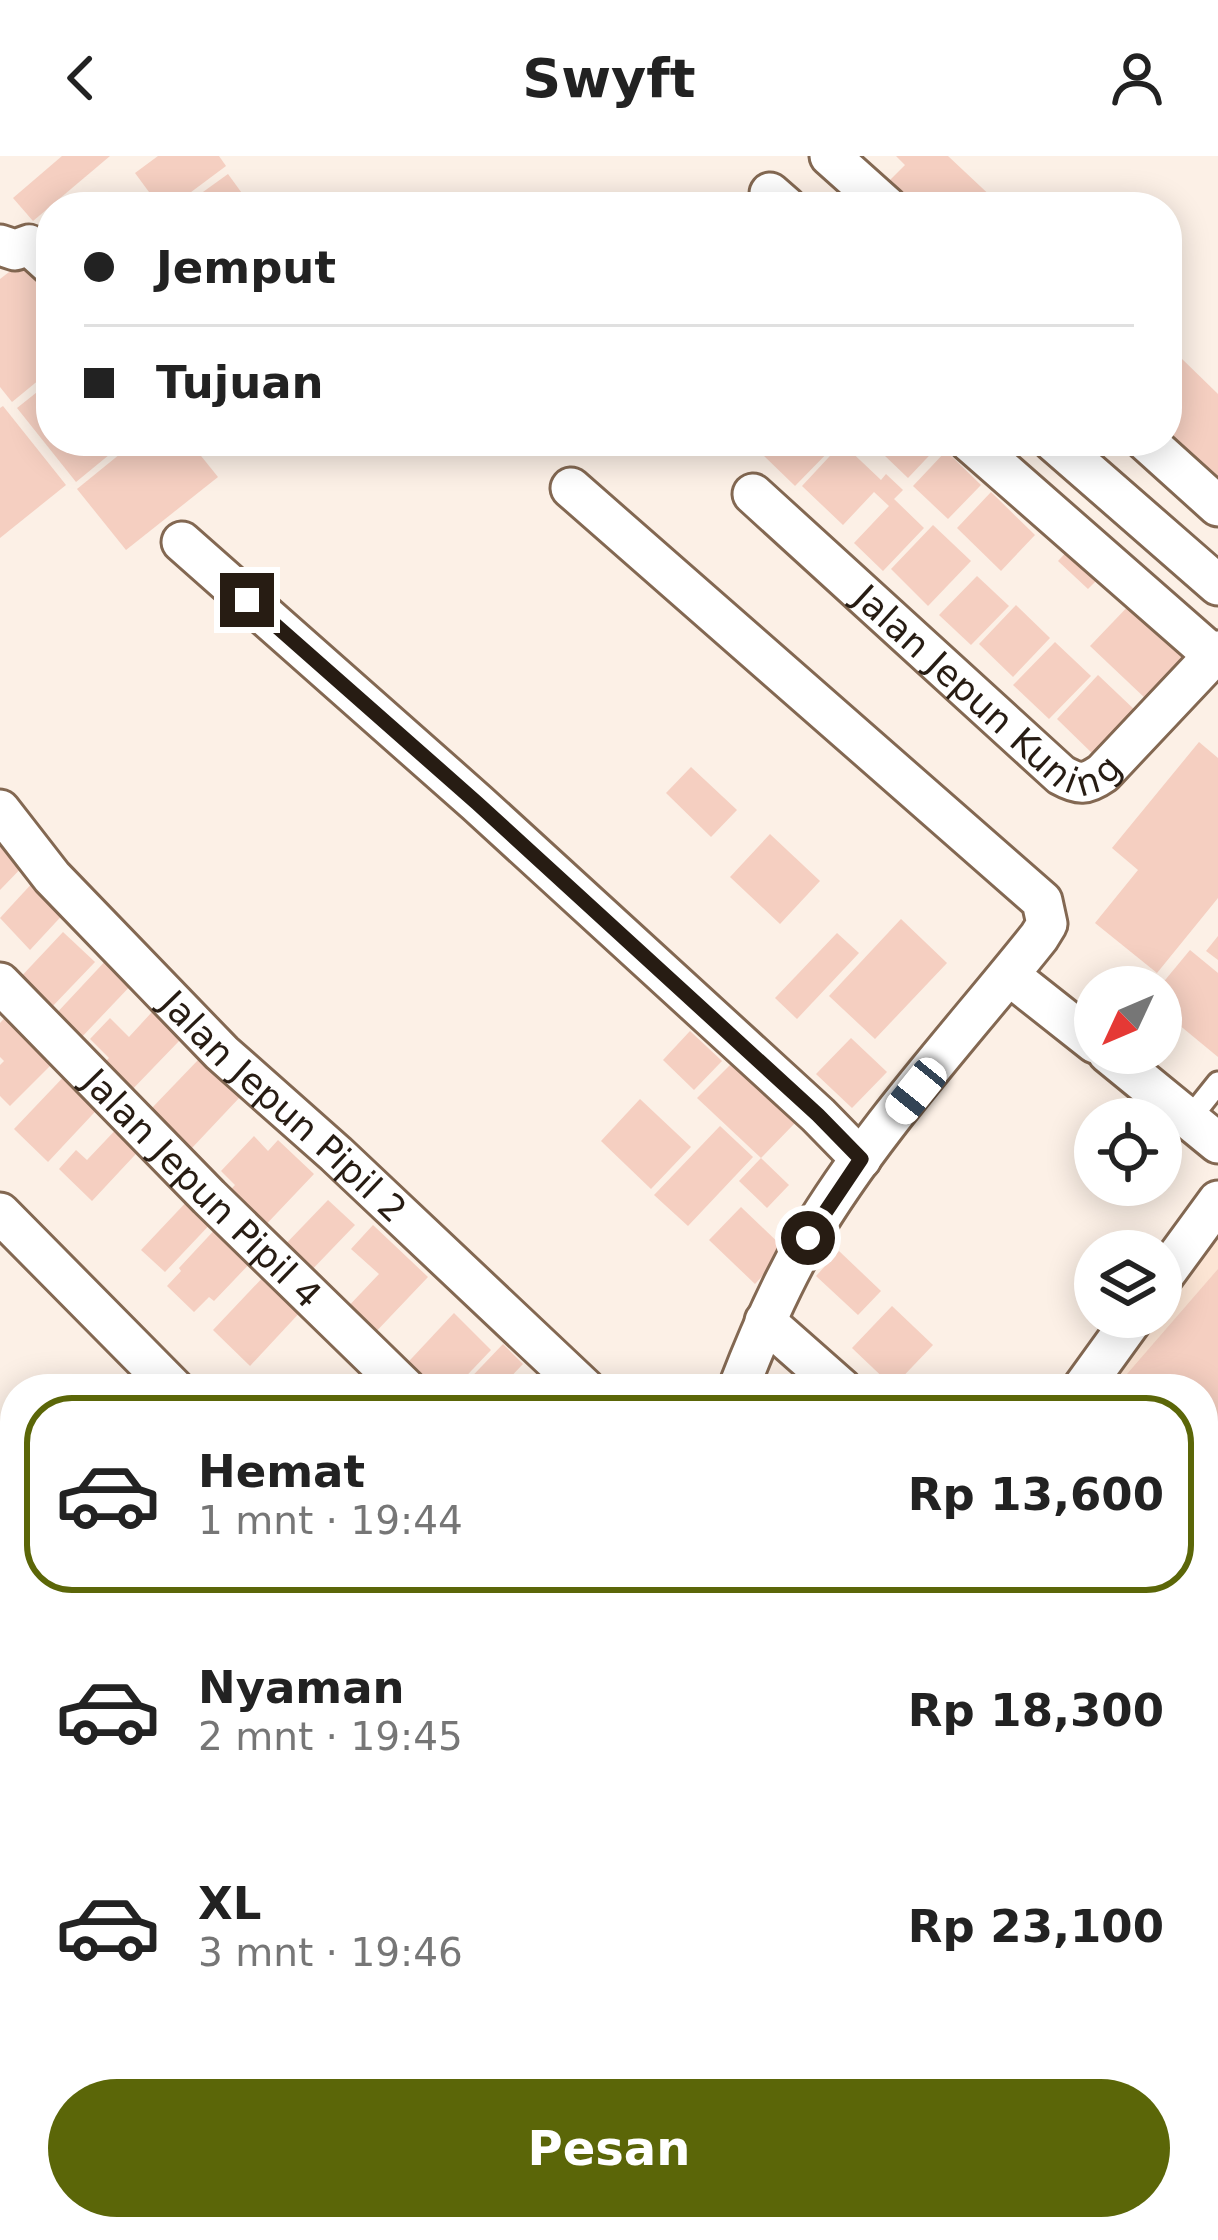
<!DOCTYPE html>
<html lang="id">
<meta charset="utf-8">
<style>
:root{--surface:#fff;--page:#f6f6f6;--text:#222;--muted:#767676;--line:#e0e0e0;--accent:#5b6608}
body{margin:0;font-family:"DejaVu Sans",sans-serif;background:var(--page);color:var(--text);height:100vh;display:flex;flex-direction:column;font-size:45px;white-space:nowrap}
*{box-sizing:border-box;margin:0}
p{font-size:39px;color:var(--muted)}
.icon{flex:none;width:66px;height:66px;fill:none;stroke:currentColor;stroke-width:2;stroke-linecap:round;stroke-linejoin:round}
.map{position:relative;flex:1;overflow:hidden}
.details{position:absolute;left:0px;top:1218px;width:1218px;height:867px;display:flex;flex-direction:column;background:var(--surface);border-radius:48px 48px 0 0;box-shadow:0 6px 30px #0003}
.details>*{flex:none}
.banner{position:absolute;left:36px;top:36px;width:1146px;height:264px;border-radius:48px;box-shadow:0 6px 30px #0003;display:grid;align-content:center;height:264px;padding:0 48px;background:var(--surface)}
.needle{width:78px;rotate:226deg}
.fabs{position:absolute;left:1074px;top:810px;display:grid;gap:24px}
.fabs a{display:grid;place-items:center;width:108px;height:108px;border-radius:50%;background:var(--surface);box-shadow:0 6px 30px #0003;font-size:60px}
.end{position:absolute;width:54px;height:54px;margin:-27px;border:15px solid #271c13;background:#fff;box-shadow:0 0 0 6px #fff}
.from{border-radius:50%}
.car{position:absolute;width:36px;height:72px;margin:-36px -18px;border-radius:15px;box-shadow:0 0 9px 3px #0007;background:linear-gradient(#fff 24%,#345 0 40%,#fff 0 76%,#345 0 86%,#fff 0)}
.banner b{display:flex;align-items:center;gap:42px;height:114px;font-size:45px}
.banner b+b{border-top:3px solid var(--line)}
.banner i{width:30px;height:30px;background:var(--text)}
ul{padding:21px 0 0;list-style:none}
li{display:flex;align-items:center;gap:36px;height:198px;margin:0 24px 18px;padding:0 24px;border:6px solid transparent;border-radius:48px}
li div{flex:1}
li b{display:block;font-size:45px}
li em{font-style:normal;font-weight:600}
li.active{border-color:var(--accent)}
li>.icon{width:108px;height:108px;stroke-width:1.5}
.primary-button{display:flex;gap:24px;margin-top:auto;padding:24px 48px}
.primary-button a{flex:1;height:138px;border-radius:72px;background:var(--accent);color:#fff;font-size:48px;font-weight:600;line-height:138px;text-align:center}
header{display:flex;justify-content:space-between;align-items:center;height:156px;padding:0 48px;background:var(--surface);font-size:54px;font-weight:600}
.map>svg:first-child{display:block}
.built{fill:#fce5d4}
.building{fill:#f5cfc1}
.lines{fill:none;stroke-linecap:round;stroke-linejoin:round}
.lane-casing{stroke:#836852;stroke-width:27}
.street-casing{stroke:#836852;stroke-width:45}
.lane{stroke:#fff;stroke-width:21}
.street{stroke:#fff;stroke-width:39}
.route{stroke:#271c13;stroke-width:15}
.labels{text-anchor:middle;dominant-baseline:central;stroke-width:12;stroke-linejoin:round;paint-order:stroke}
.street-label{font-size:36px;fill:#271c13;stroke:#fff}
</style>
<header><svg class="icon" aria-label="back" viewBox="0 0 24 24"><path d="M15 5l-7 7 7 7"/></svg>Swyft<svg class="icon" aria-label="person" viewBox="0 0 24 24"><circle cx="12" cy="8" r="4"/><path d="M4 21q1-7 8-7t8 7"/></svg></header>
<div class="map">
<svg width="1218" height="2084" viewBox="0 0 1218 2084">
<rect width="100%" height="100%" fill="#fcf0e6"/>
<path class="built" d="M1218,1080V1370L1203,1357V1233H1103L1157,1161H1161Z"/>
<g class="building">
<path d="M62,0H110L33,65L13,42Z"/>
<path d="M158,0H219L226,10L171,51H160L135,17Z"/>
<path d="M896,0H948L997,46L992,51H910L886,28L905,9Z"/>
<path d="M228,18L252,51H203L196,41Z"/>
<path d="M26,103L51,134V214L12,246L0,231V123Z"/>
<path d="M1180,201L1218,238V321L1208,332L1167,285V214Z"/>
<path d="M51,225V285H126L76,326L17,252Z"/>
<path d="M3,250L66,329L0,382V252Z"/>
<path d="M136,285H189L218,321L126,394L77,333Z"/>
<path d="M737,285H763L751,298Z"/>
<path d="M766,285H839L795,330L758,294Z"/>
<path d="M895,285H943L908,322L883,298Z"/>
<path d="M842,287L881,324L886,318L903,334L894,343L924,372L883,415L854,387L889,350L874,336L843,369L802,330Z"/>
<path d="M946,295L981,329L948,363L913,330Z"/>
<path d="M991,336L1035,379L1001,415L957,372Z"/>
<path d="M933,369L971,405L928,450L891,413Z"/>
<path d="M1073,389L1103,418L1088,433L1058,405Z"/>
<path d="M977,420L1009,450L971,489L939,459Z"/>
<path d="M1135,443L1191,496L1146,543L1090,490Z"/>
<path d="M1016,449L1050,482L1013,521L979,488Z"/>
<path d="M1055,486L1091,520L1049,563L1013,529Z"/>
<path d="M1098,519L1138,557L1096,601L1057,563Z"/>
<path d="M1199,586L1218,602V742L1157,817L1095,767L1138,714L1112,692Z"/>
<path d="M691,611L737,654L711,681L666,637Z"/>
<path d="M0,676L29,704L0,734Z"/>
<path d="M770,678L820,725L780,768L730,721Z"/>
<path d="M36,723L68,753L30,794L0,762Z"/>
<path d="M901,763L947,807L875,883L829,840Z"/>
<path d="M63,776L95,806L49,854L17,825Z"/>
<path d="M837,777L859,797L797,863L775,842Z"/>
<path d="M1218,780V804L1206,795Z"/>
<path d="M1190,794L1218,817V901L1161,854V829Z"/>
<path d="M110,800L135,825L78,885L53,861Z"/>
<path d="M16,850L64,896L10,950L0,940V909L4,905L0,901V867Z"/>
<path d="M152,856L180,884L126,940L98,913L109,902L90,883L110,862L129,881Z"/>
<path d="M690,875L722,905L694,934L663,904Z"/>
<path d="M851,882L887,916L852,952L816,918Z"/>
<path d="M199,903L240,941L191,993L150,954Z"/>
<path d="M732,907L795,967L761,1002L697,942Z"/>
<path d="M72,912L106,944L48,1006L14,973Z"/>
<path d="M640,943L691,991L651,1033L601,985Z"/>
<path d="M124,965L147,986L92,1045L59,1013L76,994L87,1004Z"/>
<path d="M720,970L753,1001L688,1070L654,1039Z"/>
<path d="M254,980L268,995L278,984L314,1018L258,1077L222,1043L235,1029L221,1015Z"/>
<path d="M761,1002L789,1029L767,1052L739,1025Z"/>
<path d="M192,1040L216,1062L165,1116L141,1094Z"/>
<path d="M328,1044L355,1069L305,1121L278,1096Z"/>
<path d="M741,1051L786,1094L755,1128L709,1084Z"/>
<path d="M220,1068L255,1102L214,1145L209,1141L194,1156L167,1130L181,1115L179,1112Z"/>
<path d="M373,1069L428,1121L370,1182L343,1156L379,1118L351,1093Z"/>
<path d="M839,1095L881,1135L858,1159L816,1120Z"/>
<path d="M1218,1113V1361L1203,1348V1233H1114Z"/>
<path d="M267,1117L304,1152L250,1210L213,1174Z"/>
<path d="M892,1150L933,1189L893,1231L852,1192Z"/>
<path d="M454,1157L491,1194L454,1233H414L398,1217Z"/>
<path d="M503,1188L523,1208L499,1233H460Z"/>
<path d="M0,1416L15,1432V1509L0,1494Z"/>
<path d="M0,1588L14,1601L0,1615Z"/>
<path d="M15,1616V1671L0,1687V1631Z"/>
<path d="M1208,1979L1218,1988V2030L1203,2049V1986Z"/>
<path d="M212,2070H251L237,2084H227Z"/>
<path d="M265,2070H319L331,2082L279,2084Z"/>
<path d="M1029,2070H1097L1084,2084H1016Z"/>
<path d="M1135,2070H1186L1174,2084H1136L1129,2078Z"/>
</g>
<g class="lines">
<defs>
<g id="lane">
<path d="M1190,962L1218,927"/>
<path d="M1203,1867L1218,1849"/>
</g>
<g id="street">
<path d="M830,0L887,51"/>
<path d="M770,37L786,51"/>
<path d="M0,89L15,94L29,89L51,109"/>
<path d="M969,285L1213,499"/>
<path d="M1053,285L1218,429"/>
<path d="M1146,285L1218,350"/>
<path d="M571,332L1042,745L1047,768L1039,781C961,879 872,974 808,1082C780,1130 758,1181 738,1233"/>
<path id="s1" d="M753,338L1061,619C1079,629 1086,629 1103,617L1218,495"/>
<path d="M182,386L477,647L818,959L861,1003"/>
<path id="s2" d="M0,654L52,721L222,897L336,998L585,1233"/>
<path d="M1009,819L1095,887"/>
<path id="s3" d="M0,827L209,1041L406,1233"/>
<path d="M1108,897L1218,987"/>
<path d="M0,1057L174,1233"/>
<path d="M1161,1123L1218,1045"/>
<path d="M765,1165L842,1233"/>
<path d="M1082,1233L1134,1161"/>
<path d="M0,1532L15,1546"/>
<path d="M1203,1556L1218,1569"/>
<path d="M0,1912L15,1927"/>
<path d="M1203,1959L1218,1971"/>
<path d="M156,2070L171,2084"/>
<path d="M443,2070L457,2084"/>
<path d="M944,2070L959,2084"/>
<path d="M85,2084L94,2070"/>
<path d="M553,2084L569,2070"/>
</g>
</defs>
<use href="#lane" class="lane-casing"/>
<use href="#street" class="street-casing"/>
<use href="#lane" class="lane"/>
<use href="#street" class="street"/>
</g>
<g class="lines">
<path class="route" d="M247,444L477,647L818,959L861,1003L808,1082"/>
</g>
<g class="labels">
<g class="street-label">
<text stroke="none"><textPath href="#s1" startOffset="312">Jalan Jepun Kuning</textPath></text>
<text stroke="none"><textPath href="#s2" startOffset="411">Jalan Jepun Pipil 2</textPath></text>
<text stroke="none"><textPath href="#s3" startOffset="288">Jalan Jepun Pipil 4</textPath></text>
</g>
</g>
</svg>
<div class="fabs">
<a><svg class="needle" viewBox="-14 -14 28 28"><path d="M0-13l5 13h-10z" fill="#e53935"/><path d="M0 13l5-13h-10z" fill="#767676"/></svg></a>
<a><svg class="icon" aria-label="locate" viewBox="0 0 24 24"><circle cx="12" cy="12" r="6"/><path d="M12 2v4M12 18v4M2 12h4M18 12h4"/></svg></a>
<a><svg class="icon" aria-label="layers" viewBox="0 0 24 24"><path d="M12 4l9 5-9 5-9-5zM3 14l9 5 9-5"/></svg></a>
</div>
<i class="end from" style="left:808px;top:1082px"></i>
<i class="end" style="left:247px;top:444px"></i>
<i class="car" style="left:916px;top:935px;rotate:219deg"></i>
<div class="banner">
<b><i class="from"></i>Jemput</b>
<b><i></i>Tujuan</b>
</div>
<section class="details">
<ul>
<li class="active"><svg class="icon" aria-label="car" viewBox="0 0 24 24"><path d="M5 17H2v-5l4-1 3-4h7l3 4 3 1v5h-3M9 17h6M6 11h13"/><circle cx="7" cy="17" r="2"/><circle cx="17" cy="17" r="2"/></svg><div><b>Hemat</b><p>1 mnt · 19:44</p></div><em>Rp 13,600</em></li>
<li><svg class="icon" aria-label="car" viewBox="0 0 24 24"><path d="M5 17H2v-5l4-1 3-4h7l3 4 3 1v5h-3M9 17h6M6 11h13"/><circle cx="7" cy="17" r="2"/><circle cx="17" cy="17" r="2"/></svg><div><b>Nyaman</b><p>2 mnt · 19:45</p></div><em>Rp 18,300</em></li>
<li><svg class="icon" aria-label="car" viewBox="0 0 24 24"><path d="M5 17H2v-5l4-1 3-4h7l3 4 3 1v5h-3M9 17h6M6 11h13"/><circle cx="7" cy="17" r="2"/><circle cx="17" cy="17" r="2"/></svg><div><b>XL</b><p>3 mnt · 19:46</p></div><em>Rp 23,100</em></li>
</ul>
<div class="primary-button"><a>Pesan</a></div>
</section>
</div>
